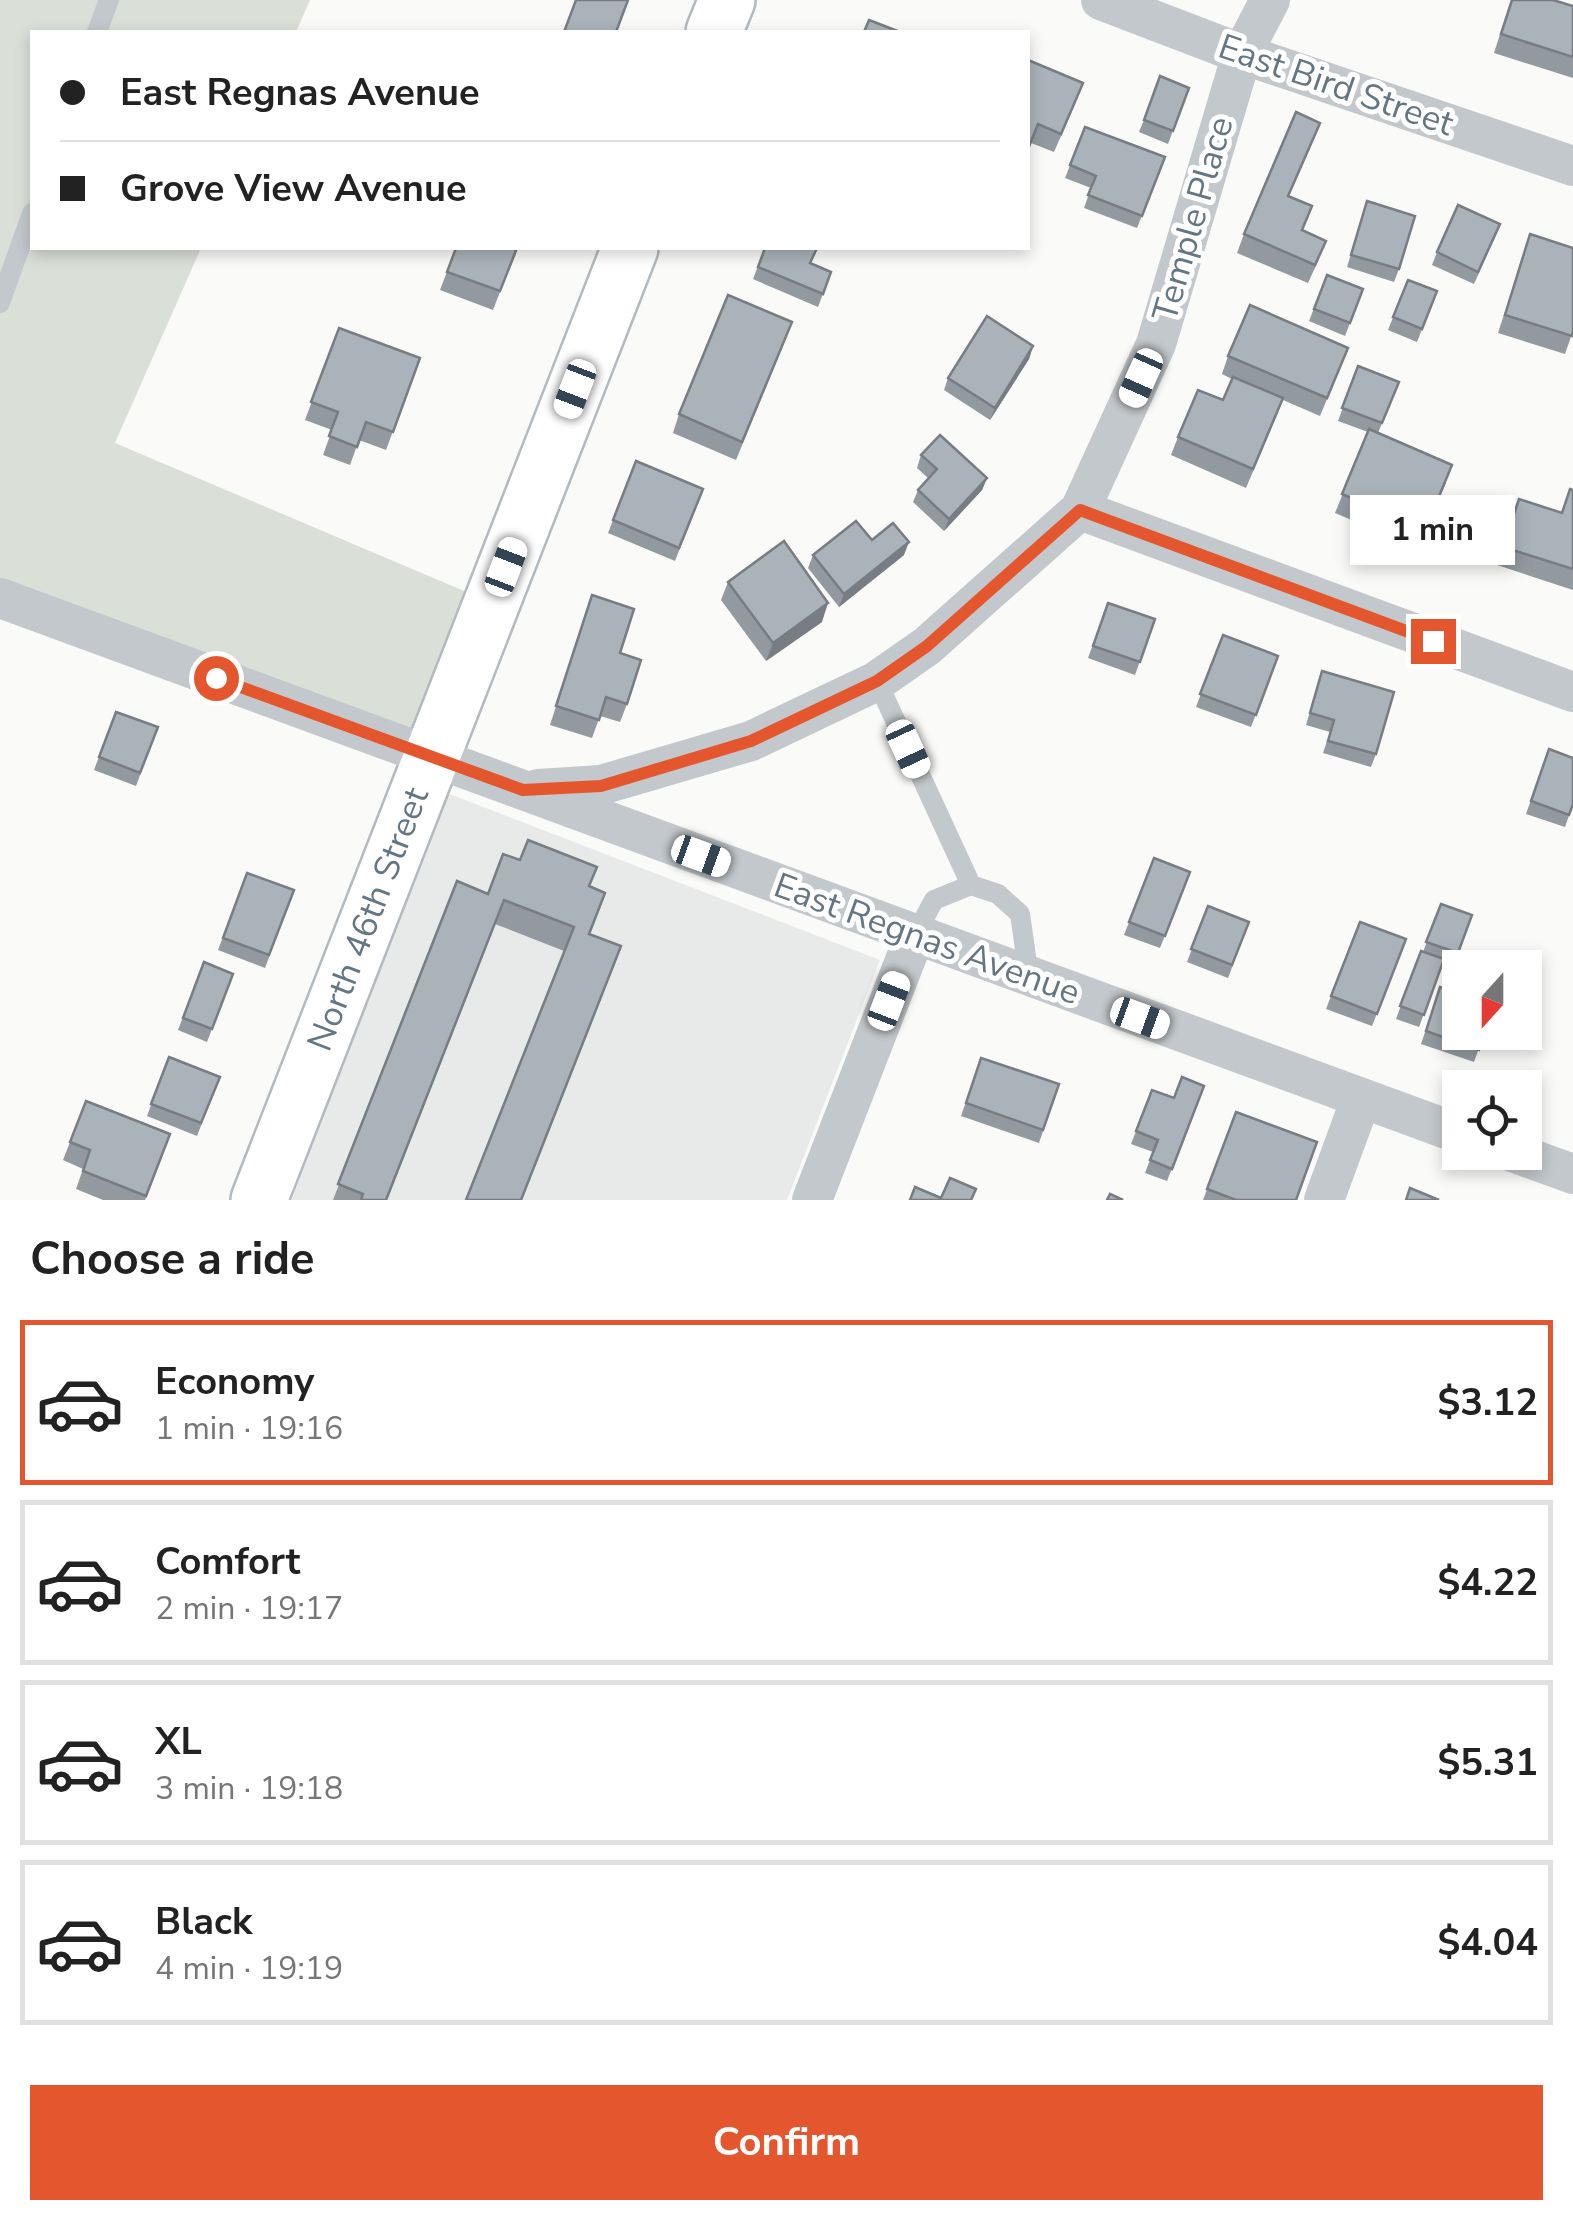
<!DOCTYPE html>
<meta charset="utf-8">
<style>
:root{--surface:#fff;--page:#f2f2f2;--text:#222;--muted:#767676;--line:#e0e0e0;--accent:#e4572e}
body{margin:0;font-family:"Nunito Sans",sans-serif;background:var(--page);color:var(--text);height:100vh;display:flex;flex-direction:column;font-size:38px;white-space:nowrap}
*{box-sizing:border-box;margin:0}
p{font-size:32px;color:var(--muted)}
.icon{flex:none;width:55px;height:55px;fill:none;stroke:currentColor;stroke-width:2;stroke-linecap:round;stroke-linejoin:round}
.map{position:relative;height:1200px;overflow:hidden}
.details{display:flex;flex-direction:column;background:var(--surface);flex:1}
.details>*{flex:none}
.top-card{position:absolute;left:30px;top:30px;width:1000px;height:220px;border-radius:0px;box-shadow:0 5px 15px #0003;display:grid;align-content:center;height:220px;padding:0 30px;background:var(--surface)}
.needle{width:65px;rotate:201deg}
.buttons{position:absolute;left:1442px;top:950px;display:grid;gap:20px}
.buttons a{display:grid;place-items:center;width:100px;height:100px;border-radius:0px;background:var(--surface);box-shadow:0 5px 15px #0003;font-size:50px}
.end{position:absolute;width:45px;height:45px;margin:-22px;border:12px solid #e4572e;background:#fff;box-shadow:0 0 0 5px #fff}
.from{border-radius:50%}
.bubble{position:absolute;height:70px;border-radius:0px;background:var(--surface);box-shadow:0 5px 15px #0003;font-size:32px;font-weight:700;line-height:70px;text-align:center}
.car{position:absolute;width:30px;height:60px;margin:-30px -15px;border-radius:12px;box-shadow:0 0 8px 2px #0007;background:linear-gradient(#fff 24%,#345 0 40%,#fff 0 76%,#345 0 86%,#fff 0)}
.top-card b{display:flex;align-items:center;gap:35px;height:95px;font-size:38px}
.top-card b+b{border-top:2px solid var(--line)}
.top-card i{width:25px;height:25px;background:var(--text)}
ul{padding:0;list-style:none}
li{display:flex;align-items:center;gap:30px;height:165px;margin:0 20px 15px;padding:0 10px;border:5px solid var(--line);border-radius:0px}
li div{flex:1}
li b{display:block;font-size:38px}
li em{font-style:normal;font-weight:700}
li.selected{border-color:var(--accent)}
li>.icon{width:90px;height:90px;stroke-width:1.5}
h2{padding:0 30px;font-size:45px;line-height:120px}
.button{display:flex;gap:20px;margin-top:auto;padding:20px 30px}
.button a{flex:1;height:115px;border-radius:0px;background:var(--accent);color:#fff;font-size:40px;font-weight:700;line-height:115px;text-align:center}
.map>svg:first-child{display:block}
.built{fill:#e8e9e9}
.green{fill:#dadfd7}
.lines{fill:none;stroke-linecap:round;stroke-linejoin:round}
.secondary-casing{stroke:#b3babf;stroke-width:60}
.lane{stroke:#c3c8cc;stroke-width:20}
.street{stroke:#c3c8cc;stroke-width:40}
.secondary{stroke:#fff;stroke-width:55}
.wall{fill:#929a9f}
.shaded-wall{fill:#777d82}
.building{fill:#aab3b9;stroke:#777d82;stroke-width:2.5}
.route{stroke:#e4572e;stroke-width:12}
.labels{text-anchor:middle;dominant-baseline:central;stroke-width:10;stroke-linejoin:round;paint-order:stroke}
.street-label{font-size:35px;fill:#657683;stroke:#fff}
</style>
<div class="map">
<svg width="1573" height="1200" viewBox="0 0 1573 1200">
<rect width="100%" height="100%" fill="#fafaf8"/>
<path class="built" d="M439,790L880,960L787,1200H292Z"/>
<path class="green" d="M0,0H310L296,32H32V248H201L115,443L476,596L422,735L0,578Z"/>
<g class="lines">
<defs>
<g id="secondary">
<path d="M714,32L727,0"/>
<path d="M259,1200L630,248"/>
</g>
</defs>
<use href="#secondary" class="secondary-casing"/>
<g class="lane">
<path d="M97,32L109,0"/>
<path d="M0,303L32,213"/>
<path d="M877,681L971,885"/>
<path d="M915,935L934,900L971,885L998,894L1020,914L1029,977"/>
</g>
<g class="street">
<path d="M1101,0L1242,54L1573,166"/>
<path d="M1080,510L1573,692"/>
<path d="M0,598L1460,1134"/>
<path d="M538,789L601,785L751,741L877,681L927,646L1080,510L1156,344L1242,54L1270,0"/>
<path d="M1512,1152L1573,1174"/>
<path d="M812,1200L915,935"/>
<path d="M1324,1200L1361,1099"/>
</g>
<use href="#secondary" class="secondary"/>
</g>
<g class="wall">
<path d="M1511,0L1573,6V78L1494,53Z"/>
<path d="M1028,60L1076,102L1054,152L1031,143Z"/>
<path d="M1189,88L1168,144L1139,132L1144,120Z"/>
<path d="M1320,123L1289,196L1303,231L1319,259L1308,283L1237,253L1244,234Z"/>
<path d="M1085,127L1165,157L1137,228L1084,208L1091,188L1065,178Z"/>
<path d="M1363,214L1399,269L1394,282L1347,267Z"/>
<path d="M1530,234L1573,331L1565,354L1498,333Z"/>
<path d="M1495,237L1474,284L1432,265L1437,252Z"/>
<path d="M456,248H517L493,310L440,290Z"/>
<path d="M765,248L831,272L818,307L753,279Z"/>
<path d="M1327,275L1363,289L1345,336L1309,321Z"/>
<path d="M1408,280L1437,291L1417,342L1388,330Z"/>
<path d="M339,328L420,358L386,450L359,440L350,465L323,455L332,430L305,420Z"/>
<path d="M785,341L736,460L673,433L679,414Z"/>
<path d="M1033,346L1029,359L990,420L944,390L948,378Z"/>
<path d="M1348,348L1320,416L1283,400L1246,488L1171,455L1178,437L1223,400L1232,379L1222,374L1228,356Z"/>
<path d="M1358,366L1399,382L1378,433L1446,483L1418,548L1335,513L1368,432L1338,421Z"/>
<path d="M921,455L987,478L982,490L944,531L913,502L918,490L928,478L917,468Z"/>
<path d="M636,461L703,489L675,561L608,533Z"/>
<path d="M1570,489L1573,490V590L1497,565L1519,499L1561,513Z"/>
<path d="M872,540L904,555L839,607L808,568L813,555Z"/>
<path d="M728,582L822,622L766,661L721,600Z"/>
<path d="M592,595L620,653L627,704L620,722L600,716L592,738L550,725Z"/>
<path d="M1108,603L1155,619L1135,675L1088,658Z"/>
<path d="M1223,635L1278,656L1251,727L1196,707Z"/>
<path d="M1322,671L1376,754L1371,767L1323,753L1330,732L1306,725Z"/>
<path d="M116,712L158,727L136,786L94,770Z"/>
<path d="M1549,749L1573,804L1565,827L1526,814Z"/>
<path d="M1154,858L1190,872L1160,948L1124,935Z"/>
<path d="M247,873L294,890L265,968L218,950Z"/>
<path d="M457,881L488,894L590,886L589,934L564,951L495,924L387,1200H333Z"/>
<path d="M1441,904L1472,915L1453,966L1443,962L1419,1027L1396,1019L1421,951L1423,952Z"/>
<path d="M1208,906L1249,922L1228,978L1187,962Z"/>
<path d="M1360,922L1406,939L1372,1026L1326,1009Z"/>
<path d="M204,962L233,974L207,1042L178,1030Z"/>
<path d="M1440,987L1485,1032L1474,1062L1421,1044Z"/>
<path d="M169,1057L220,1077L197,1136L147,1116Z"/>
<path d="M981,1058L1059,1084L1039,1143L961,1116Z"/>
<path d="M1204,1086L1167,1181L1145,1173L1153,1152L1131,1144L1152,1090L1174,1098Z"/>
<path d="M1236,1112L1296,1200H1203Z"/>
<path d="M170,1134L145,1200H103L76,1189L83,1169L63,1160L70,1142Z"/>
</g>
<g class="shaded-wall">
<path d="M1033,346L1029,359L990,420L995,408Z"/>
<path d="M987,478L982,490L944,531L949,519Z"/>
<path d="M909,542L904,555L839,607L844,594Z"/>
<path d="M828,603L822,622L766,661L773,643Z"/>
</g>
<g class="building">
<path d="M576,0H628L616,32H564Z"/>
<path d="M1512,0H1553L1573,6V57L1501,34Z"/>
<path d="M869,20L900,32H864Z"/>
<path d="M1028,60L1083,83L1061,134L1038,124L1028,149Z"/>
<path d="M1160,76L1189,88L1173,131L1144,120Z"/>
<path d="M1296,112L1320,123L1288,196L1312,206L1302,230L1326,241L1315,265L1244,234Z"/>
<path d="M1085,127L1165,157L1142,216L1088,195L1096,176L1070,165Z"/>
<path d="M1367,201L1415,216L1399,269L1351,255Z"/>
<path d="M1458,205L1500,224L1478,272L1437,252Z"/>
<path d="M1530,234L1573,248V331L1572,336L1505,315Z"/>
<path d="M456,248H517L500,291L447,272Z"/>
<path d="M765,248H817L810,263L831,272L823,294L758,267Z"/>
<path d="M1327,275L1363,289L1350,323L1314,309Z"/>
<path d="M1408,280L1437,291L1422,329L1393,317Z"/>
<path d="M728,295L792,322L742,442L679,414Z"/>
<path d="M1250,305L1348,348L1327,398L1228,356Z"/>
<path d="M987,316L1033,346L995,408L948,378Z"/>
<path d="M339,328L420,358L393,432L366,422L357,447L329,436L338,412L311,402Z"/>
<path d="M1358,366L1399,382L1382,423L1342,408Z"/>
<path d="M1233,377L1283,398L1253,469L1178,437L1198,390L1223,400Z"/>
<path d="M1369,429L1452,465L1425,530L1342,494Z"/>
<path d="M940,435L987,478L949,519L918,490L937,469L921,455Z"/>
<path d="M636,461L703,489L679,548L613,520Z"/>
<path d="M1570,489L1573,490V569L1503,547L1519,499L1562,513Z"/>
<path d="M856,521L872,540L893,523L909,542L844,594L813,555Z"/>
<path d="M784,541L828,603L773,643L728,582Z"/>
<path d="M592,595L634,609L620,653L641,660L627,704L606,697L599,720L556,706Z"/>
<path d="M1108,603L1155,619L1140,662L1093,646Z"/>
<path d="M1223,635L1278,656L1256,715L1200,694Z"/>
<path d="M1322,671L1394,692L1376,754L1328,741L1334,720L1310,713Z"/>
<path d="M116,712L158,727L140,773L99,757Z"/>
<path d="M1549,749L1573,758V804L1569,815L1531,801Z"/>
<path d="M528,840L597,867L589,886L605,893L589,934L621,946L521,1200H466L574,927L504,900L386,1200H361L363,1194L338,1184L457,881L488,894L503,854L520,860Z"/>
<path d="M1154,858L1190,872L1165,936L1129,922Z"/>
<path d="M247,873L294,890L269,955L223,938Z"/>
<path d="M1441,904L1472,915L1458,953L1426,942Z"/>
<path d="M1208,906L1249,922L1232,965L1191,949Z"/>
<path d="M1360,922L1406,939L1377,1014L1331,996Z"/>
<path d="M1421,951L1444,959L1424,1015L1400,1006Z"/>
<path d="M204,962L233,974L212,1029L183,1018Z"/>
<path d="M1440,987L1460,993V1032H1485L1479,1050L1426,1031Z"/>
<path d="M169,1057L220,1077L201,1123L151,1104Z"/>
<path d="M981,1058L1059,1084L1043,1130L966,1103Z"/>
<path d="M1182,1077L1204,1086L1172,1169L1150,1160L1158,1140L1136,1131L1152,1090L1174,1098Z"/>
<path d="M86,1101L170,1134L146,1196L83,1171L90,1150L70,1142Z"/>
<path d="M1236,1112L1317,1142L1296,1200H1236L1207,1189Z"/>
<path d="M950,1178L976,1189L971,1200H910L915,1187L941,1198Z"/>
<path d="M1410,1188L1439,1200H1406Z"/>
<path d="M1110,1194L1123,1200H1107Z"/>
</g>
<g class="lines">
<path class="route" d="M216,678L523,790L601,786L751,741L877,681L927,646L1080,510L1433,641"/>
</g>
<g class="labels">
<g class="street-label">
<text transform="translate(1336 85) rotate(19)">East Bird Street</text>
<text transform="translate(1193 219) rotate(-74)">Temple Place</text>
<text transform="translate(368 919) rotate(-69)">North 46th Street</text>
<text transform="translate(927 939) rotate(20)">East Regnas Avenue</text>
</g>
</g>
</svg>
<div class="buttons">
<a><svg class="needle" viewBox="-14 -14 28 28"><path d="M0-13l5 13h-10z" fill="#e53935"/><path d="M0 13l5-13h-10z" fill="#767676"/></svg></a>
<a><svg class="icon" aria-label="locate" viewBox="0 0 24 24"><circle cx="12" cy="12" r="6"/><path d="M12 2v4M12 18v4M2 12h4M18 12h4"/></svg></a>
</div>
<i class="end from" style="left:216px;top:678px"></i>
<i class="end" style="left:1433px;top:641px"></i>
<div class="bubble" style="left:1350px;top:495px;width:165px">1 min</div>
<i class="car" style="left:1141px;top:378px;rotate:204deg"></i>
<i class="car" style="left:575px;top:389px;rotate:201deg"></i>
<i class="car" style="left:506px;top:567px;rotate:21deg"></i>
<i class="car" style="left:908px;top:749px;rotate:155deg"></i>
<i class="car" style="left:701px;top:856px;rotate:110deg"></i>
<i class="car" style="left:889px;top:1001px;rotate:21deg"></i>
<i class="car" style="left:1140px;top:1018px;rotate:110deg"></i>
<div class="top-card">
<b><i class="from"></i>East Regnas Avenue</b>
<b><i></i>Grove View Avenue</b>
</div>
</div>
<section class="details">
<h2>Choose a ride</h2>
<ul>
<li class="selected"><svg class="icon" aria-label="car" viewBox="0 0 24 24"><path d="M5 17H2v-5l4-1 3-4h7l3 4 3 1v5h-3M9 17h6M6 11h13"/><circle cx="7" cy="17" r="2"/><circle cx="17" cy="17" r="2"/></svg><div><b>Economy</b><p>1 min · 19:16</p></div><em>$3.12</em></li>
<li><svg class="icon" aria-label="car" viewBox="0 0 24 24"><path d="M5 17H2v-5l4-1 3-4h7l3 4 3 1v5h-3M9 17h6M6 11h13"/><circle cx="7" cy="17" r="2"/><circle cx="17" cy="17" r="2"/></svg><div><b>Comfort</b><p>2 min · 19:17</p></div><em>$4.22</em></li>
<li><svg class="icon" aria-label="car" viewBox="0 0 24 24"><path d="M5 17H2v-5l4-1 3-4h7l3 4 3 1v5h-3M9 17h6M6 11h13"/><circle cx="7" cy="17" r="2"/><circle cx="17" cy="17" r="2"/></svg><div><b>XL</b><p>3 min · 19:18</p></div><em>$5.31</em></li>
<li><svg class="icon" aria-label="car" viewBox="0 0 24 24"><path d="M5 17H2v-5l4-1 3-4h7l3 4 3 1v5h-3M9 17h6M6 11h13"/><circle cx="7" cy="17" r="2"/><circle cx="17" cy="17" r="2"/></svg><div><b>Black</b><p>4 min · 19:19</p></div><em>$4.04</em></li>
</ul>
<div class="button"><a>Confirm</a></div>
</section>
